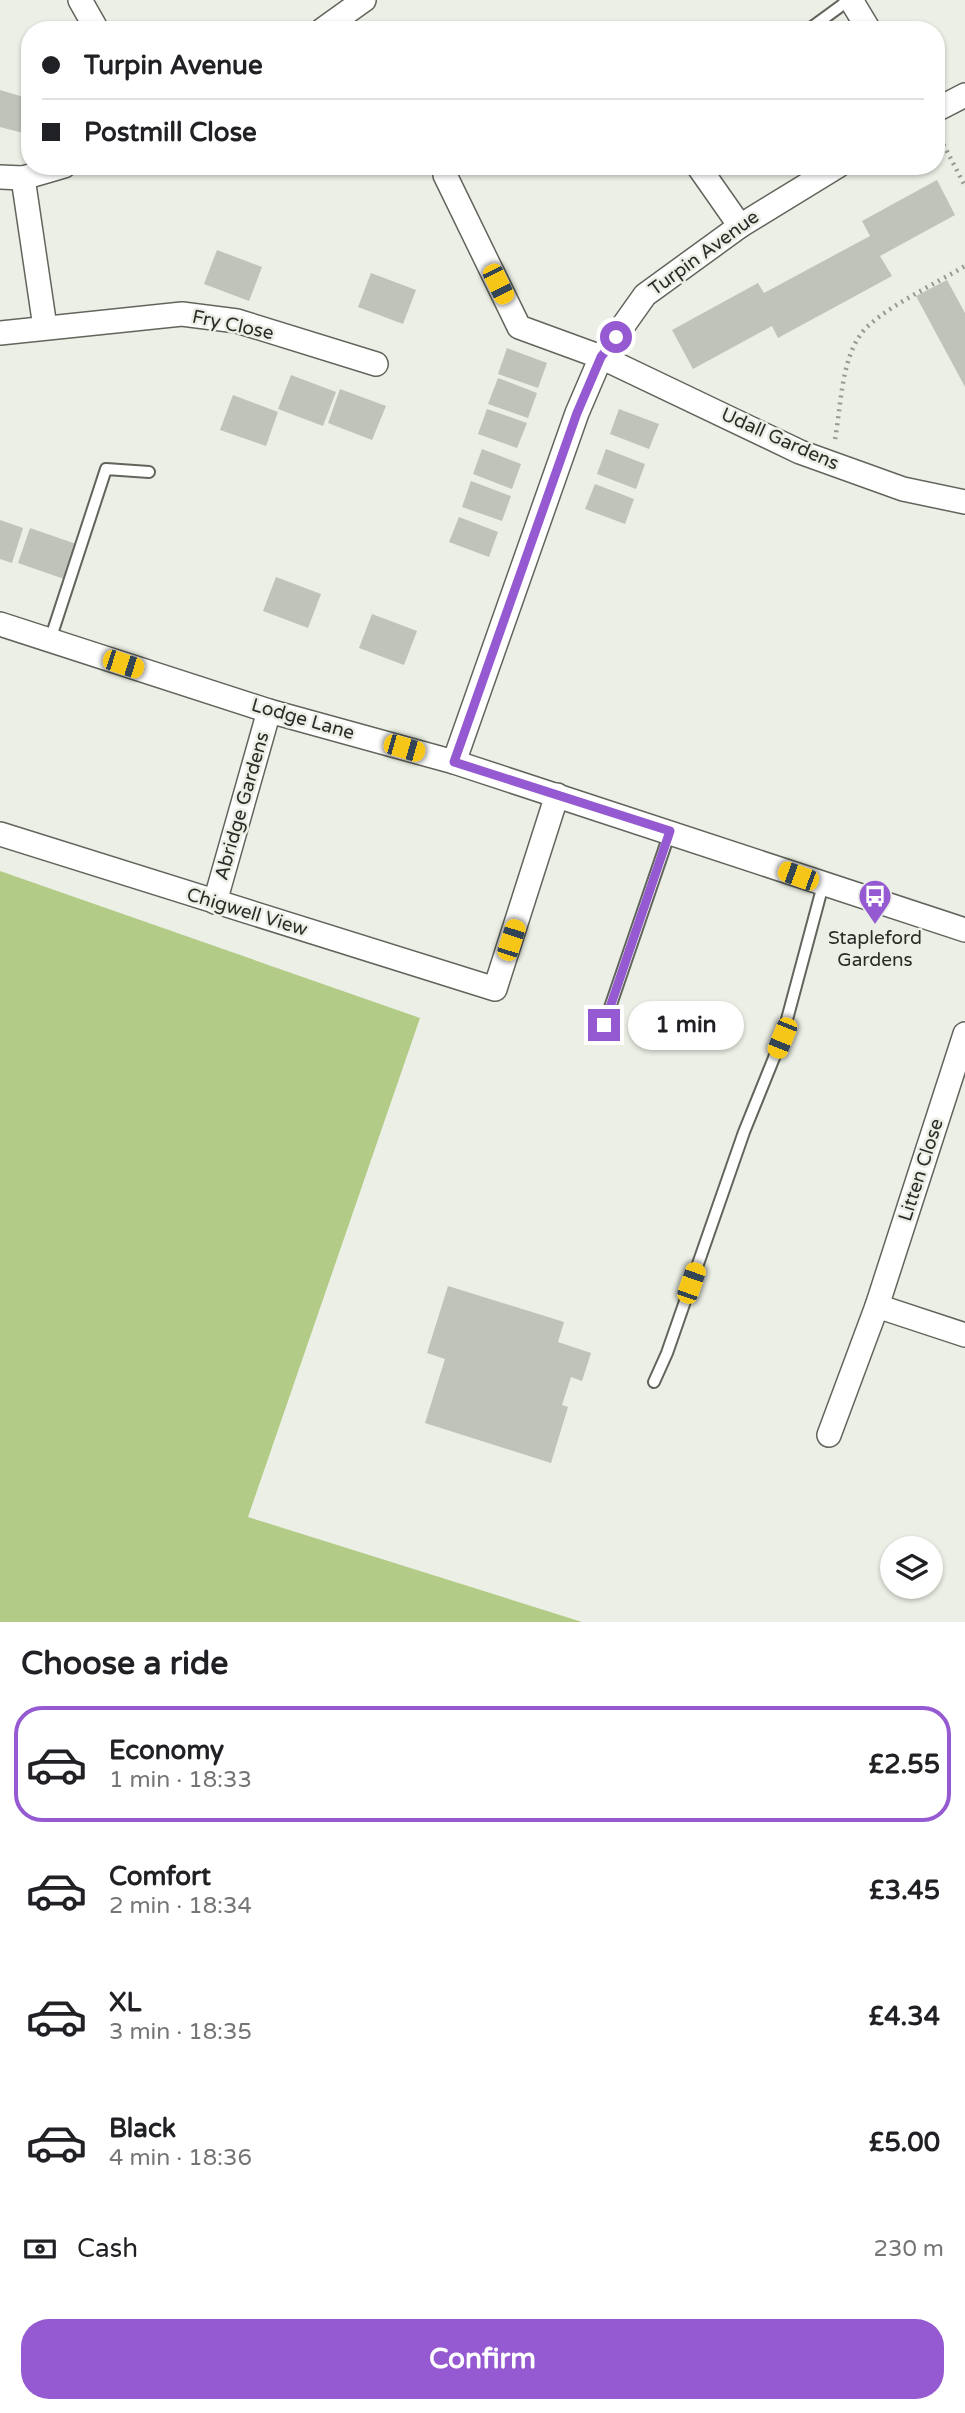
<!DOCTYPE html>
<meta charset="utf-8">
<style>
:root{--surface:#fff;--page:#f6f6f6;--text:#202124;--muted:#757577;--line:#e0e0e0;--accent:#955ad1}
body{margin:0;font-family:"Varela Round",sans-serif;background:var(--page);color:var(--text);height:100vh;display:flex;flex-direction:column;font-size:26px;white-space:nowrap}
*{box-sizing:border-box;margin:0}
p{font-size:23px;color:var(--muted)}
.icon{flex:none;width:38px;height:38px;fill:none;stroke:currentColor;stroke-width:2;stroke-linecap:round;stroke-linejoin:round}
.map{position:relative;height:1622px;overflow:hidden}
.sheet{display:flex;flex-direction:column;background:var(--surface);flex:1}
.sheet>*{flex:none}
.top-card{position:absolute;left:21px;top:21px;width:924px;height:154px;border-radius:28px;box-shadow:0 2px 5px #0004;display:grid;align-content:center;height:154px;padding:0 21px;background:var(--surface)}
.fabs{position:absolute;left:880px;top:1536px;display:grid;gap:14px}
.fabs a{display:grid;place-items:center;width:63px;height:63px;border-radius:50%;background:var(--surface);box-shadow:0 2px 5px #0004;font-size:35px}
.end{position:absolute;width:32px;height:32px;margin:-16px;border:9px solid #955ad1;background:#fff;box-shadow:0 0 0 4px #fff}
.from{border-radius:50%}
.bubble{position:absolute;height:49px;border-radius:24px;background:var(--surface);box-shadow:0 2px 5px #0004;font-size:23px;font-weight:700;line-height:49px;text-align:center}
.car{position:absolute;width:21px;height:42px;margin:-21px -10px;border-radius:9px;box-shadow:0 0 5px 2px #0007;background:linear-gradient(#f5c518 24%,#345 0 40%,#f5c518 0 76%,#345 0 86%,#f5c518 0)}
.top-card b{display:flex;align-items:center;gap:24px;height:66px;font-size:26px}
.top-card b+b{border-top:2px solid var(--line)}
.top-card i{width:18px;height:18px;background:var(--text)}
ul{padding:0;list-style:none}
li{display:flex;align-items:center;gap:21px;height:116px;margin:0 14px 10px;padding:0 7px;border:4px solid transparent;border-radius:28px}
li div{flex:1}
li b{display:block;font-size:26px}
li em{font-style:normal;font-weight:700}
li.selected{border-color:var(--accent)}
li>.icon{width:63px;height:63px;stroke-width:1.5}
h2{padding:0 21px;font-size:32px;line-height:84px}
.pay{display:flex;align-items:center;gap:18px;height:77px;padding:0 21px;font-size:26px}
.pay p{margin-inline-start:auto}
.cta{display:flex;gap:14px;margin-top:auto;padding:14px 21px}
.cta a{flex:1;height:80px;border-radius:28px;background:var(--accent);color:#fff;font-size:28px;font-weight:700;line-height:80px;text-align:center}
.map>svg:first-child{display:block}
.green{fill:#b2cb86}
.building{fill:#bfc3b9}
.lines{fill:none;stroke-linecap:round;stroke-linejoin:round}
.lane-casing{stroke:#61655c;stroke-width:14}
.street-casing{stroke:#61655c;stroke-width:26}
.path{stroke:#979a93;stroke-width:4.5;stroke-dasharray:2 5;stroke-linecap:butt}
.lane{stroke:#fff;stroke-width:10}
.street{stroke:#fff;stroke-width:23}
.route{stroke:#955ad1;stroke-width:9}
.labels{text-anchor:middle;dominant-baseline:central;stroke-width:5;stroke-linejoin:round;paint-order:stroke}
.street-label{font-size:19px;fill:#2a2c28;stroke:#ebefe5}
.poi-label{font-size:19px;fill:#2a2c28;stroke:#ebefe5}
</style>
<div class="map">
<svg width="965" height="1622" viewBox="0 0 965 1622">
<rect width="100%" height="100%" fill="#ebefe5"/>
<path class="green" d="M0,871L420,1018L248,1517L582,1622H0Z"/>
<g class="building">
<path d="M0,90L30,99L23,133L0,127Z"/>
<path d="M937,180L955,215L880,256L892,276L778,338L772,326L693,369L672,330L758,283L764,293L870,236L862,221Z"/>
<path d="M217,250L262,267L249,301L204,284Z"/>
<path d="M371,273L416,290L403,324L358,307Z"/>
<path d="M947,280L965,313V387L916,296Z"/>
<path d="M507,348L547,363L538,388L498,374Z"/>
<path d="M291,375L336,392L323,426L278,409Z"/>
<path d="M498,378L537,393L528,418L488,404Z"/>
<path d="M340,389L386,406L372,440L328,423Z"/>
<path d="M233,395L278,412L266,446L220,430Z"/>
<path d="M487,409L527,423L517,448L478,434Z"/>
<path d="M619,409L659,424L649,449L610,434Z"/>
<path d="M482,449L521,464L512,489L473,474Z"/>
<path d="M606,449L645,464L636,489L597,474Z"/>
<path d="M471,481L511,496L502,521L462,507Z"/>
<path d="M595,484L634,499L625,524L585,509Z"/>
<path d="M459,517L498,532L489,557L449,542Z"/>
<path d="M0,520L23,528L12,563L0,559Z"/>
<path d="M30,528L76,544L64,579L18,563Z"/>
<path d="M276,577L321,594L308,628L263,611Z"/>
<path d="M372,614L417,631L404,665L359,648Z"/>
<path d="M448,1286L564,1322L558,1342L591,1353L582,1381L571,1377L562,1405L568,1407L551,1463L425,1423L445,1359L427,1353Z"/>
</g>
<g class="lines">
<defs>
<g id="lane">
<path d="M808,30L849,0"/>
<path d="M50,640L106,469L149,472"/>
<path d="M604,1025L670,832"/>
<path d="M654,1382L667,1353L744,1132L782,1038L823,885"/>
</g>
<g id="street">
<path d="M80,0L97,30"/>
<path d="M851,0L869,30"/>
<path d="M322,30L364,0"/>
<path d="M936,110L965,95"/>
<path d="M698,166L740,226"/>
<path d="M445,175L519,327L601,357L800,452L903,489L965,502"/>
<path d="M0,177L23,178L64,166"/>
<path d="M23,178L45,327"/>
<path d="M0,333L182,314L237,321L376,364"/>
<path d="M0,624L269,711L454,762L965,930"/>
<path d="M454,762L577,413L601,357L645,295L740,226L838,166"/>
<path d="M0,834L495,989L557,795"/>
<path d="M215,902L269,711"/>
<path d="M877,1306L965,1335"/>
<path d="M829,1435L877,1306L965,1034"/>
</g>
</defs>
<use href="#lane" class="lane-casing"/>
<use href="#street" class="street-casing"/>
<g class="path">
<path d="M937,132L965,186"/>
<path d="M835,439C841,407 841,361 861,334C877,311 939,282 965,266"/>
</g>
<use href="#lane" class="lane"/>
<use href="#street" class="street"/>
</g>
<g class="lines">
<path class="route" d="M604,1025L670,831L454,762L577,413L601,357L616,337"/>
</g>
<defs>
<symbol id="bus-pin" viewBox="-11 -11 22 30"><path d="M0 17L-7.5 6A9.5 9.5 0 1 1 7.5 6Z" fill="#955ad1" stroke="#ebefe5"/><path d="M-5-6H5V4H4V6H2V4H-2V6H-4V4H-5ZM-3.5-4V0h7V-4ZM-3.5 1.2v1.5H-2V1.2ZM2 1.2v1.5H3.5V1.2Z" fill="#fff"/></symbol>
</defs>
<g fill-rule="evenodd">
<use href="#bus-pin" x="856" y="877" width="38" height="52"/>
</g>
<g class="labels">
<g class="street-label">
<text transform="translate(704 253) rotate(-36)">Turpin Avenue</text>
<text transform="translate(233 325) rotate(12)">Fry Close</text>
<text transform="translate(780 439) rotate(24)">Udall Gardens</text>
<text transform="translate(303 719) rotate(16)">Lodge Lane</text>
<text transform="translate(242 806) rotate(-74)">Abridge Gardens</text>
<text transform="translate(247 912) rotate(17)">Chigwell View</text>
<text transform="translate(921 1170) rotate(-72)">Litten Close</text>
</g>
<g class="poi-label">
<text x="875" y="938">Stapleford<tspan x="875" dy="22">Gardens</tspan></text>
</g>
</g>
</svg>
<div class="fabs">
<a><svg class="icon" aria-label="layers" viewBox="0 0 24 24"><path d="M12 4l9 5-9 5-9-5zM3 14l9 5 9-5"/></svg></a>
</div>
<i class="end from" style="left:616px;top:337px"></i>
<i class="end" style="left:604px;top:1025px"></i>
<div class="bubble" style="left:628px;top:1001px;width:116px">1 min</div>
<i class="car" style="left:498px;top:284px;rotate:154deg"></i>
<i class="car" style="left:123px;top:664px;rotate:108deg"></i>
<i class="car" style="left:404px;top:748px;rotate:106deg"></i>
<i class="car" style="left:798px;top:876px;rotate:290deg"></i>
<i class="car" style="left:511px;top:940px;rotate:18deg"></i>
<i class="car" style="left:782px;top:1038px;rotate:202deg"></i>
<i class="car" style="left:691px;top:1283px;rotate:19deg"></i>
<div class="top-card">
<b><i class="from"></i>Turpin Avenue</b>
<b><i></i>Postmill Close</b>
</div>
</div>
<section class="sheet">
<h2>Choose a ride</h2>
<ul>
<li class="selected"><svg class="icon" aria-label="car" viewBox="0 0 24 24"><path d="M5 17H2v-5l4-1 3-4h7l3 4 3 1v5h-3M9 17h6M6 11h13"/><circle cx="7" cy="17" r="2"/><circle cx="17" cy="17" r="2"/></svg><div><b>Economy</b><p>1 min · 18:33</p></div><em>£2.55</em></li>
<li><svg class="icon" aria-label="car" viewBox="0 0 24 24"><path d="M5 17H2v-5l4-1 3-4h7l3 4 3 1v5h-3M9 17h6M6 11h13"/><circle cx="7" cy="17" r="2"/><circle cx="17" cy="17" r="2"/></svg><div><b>Comfort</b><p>2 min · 18:34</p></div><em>£3.45</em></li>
<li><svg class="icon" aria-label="car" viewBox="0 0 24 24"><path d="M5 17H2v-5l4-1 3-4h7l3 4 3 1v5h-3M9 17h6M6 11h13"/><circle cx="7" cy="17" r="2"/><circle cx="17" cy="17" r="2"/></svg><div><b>XL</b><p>3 min · 18:35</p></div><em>£4.34</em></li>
<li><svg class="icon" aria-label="car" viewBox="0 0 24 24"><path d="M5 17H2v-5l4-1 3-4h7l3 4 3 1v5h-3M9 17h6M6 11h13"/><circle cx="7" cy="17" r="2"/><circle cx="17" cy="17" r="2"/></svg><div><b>Black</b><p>4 min · 18:36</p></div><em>£5.00</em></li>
</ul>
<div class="pay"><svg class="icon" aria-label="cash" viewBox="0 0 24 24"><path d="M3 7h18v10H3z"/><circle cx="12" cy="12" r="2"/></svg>Cash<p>230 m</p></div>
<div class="cta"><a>Confirm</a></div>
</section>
